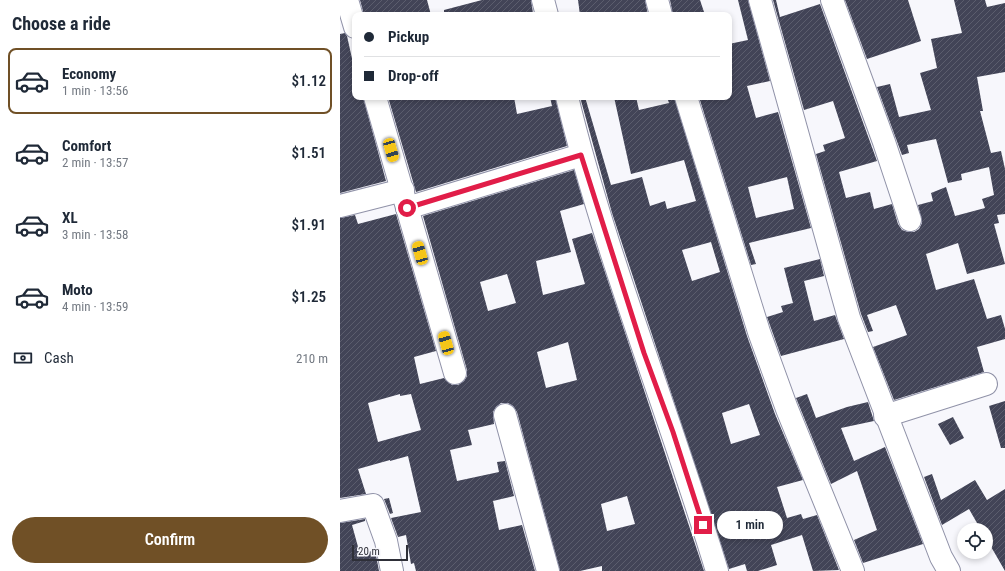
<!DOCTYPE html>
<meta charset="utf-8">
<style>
:root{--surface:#fff;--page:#f6f6f7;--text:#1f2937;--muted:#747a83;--line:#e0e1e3;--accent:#705026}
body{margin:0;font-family:"Roboto Condensed",sans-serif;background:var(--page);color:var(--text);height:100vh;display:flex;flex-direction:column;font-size:15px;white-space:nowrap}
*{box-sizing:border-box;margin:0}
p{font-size:13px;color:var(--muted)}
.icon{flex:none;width:22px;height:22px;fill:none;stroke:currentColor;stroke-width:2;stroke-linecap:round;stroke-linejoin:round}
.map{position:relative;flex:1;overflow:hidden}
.details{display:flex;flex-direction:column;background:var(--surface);width:340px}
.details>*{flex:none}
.top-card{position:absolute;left:12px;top:12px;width:380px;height:88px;border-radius:8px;box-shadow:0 2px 6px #0003;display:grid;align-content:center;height:88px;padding:0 12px;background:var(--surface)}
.controls{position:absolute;left:617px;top:523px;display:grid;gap:8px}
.controls a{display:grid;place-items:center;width:36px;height:36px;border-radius:50%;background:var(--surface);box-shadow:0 2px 6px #0003;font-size:20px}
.scale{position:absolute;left:12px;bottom:10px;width:56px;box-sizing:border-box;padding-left:4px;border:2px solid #2e2f38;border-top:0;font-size:11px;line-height:14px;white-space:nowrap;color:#2e2f38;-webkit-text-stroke:3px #f7f7fc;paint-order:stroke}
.end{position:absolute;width:18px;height:18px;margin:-9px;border:5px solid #e11d48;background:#fff;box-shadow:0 0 0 2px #fff}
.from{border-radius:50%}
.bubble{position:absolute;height:28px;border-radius:14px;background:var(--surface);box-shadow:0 2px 6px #0003;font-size:13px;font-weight:600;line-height:28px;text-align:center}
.car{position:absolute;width:12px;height:24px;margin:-12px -6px;border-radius:5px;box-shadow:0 0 3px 1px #0007;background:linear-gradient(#f5c518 24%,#345 0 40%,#f5c518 0 76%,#345 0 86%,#f5c518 0)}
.top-card b{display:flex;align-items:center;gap:14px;height:38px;font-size:15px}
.top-card b+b{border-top:1px solid var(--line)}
.top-card i{width:10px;height:10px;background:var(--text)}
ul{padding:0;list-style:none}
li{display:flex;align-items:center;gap:12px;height:66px;margin:0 8px 6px;padding:0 4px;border:2px solid transparent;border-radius:8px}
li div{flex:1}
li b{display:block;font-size:15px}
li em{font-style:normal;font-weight:600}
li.on{border-color:var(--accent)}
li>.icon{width:36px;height:36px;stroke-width:1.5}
h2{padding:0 12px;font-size:18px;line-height:48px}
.pay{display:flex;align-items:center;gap:10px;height:44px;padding:0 12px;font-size:15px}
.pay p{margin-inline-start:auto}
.action{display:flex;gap:8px;margin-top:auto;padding:8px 12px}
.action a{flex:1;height:46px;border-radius:24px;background:var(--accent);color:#fff;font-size:16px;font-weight:600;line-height:46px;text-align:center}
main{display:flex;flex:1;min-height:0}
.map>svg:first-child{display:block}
.building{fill:url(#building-hatch);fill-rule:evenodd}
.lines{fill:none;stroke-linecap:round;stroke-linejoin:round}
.minor-casing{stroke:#9092a8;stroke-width:24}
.minor{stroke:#fff;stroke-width:22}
.route{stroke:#e11d48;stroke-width:5}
</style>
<main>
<section class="details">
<h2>Choose a ride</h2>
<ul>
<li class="on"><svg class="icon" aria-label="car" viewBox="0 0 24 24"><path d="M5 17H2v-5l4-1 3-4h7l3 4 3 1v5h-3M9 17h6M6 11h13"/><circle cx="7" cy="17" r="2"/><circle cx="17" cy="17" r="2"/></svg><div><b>Economy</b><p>1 min · 13:56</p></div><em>$1.12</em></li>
<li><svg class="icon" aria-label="car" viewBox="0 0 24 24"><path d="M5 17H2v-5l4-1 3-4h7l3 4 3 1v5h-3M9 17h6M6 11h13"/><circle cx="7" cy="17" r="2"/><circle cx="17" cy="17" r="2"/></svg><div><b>Comfort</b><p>2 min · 13:57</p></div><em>$1.51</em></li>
<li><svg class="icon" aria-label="car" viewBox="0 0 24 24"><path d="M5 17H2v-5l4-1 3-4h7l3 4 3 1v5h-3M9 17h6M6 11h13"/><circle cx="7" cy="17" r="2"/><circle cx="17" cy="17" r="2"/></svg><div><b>XL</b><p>3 min · 13:58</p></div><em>$1.91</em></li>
<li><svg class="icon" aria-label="car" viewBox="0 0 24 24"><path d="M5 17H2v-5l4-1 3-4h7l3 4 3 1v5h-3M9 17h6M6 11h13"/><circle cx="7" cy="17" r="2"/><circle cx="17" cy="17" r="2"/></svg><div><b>Moto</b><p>4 min · 13:59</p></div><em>$1.25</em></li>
</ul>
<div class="pay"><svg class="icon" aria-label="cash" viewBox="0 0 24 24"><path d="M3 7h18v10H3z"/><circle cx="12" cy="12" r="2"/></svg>Cash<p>210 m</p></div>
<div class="action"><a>Confirm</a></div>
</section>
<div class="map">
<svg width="665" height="571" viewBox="0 0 665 571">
<defs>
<pattern id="building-hatch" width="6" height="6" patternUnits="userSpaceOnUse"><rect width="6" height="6" fill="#424457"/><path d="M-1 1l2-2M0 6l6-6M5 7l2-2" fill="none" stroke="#5b5d6d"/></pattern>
</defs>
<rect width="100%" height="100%" fill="#f7f7fc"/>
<g class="building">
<path d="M20,0H87L91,15H24Z"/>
<path d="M142,0H191L193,13L184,15H104V10Z"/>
<path d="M238,0H305L308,15H240Z"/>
<path d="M330,0H360L365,15H333Z"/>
<path d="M398,0H408L430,81L407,86L416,118L438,112L471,228L409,243L416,264L411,265L359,97H389V44L408,40ZM447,177L454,209L416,218L408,187Z"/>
<path d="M433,0H436L440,17L480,4L537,161L499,172L506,198L530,192L534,209L552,204L558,224L562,230L568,232H574L579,229L582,223L578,205L593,201L591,193L606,187L615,216L645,208L642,199L654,195L649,167L621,174L622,180L608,183L596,139L567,145L569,153L562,155L537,87L550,84L559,117L591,110L580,73L597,68L591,39L622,33L614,0H645L647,7L665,3V72L637,77L643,111H640L651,153L661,151L665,169V214L657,215L659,223L654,224L665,264L627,274L618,243L586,254L596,290L634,279L647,319L661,315L665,329V339L637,347L644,372L554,400L533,347L567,335L556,305L527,315L533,331L528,332L521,314L476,154L485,151L483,145L505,138L493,101L464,110Z"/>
<path d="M505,0H568L581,41L527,59Z"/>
<path d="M5,33L7,36L15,72V97H23L46,181L0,193V34Z"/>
<path d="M48,97H174L177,114L212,106L210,97H215L227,146L76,192Z"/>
<path d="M240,97H245L271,185L302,177L310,206L325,201L327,209L356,201L344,160L291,174L274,97H296L299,110L329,103L327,97H334L407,336L435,414L463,480L437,487L447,518L461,514L463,519L477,515L499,570L473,571L462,535L431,545L437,565L418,571H407L405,564L389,569L272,213ZM371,242L380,272L352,281L342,250ZM409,404L420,435L391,444L382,413Z"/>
<path d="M234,170L244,204L220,211L231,252L196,261L203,295L245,284L232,239L252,233L364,571H262V566L240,571H220L177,412L173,406L168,403H161L156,407L153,412L154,424L128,430L132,445L110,450L117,481L159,472L157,462L165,461L174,496L153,501L159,530L182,525L195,571H76L74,563L71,564L66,535L58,537L51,518L81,512L68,456L50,461V460L18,469L26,494L0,498V218L15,215L18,224L56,214L96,351L74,357L80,384L104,378L112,385H118L124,381L127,376V370L83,216ZM167,274L176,303L148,311L140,282ZM228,342L237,380L206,388L197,352ZM60,394V396L71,394L81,430L38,442L28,403ZM287,496L295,524L267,531L261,504Z"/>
<path d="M480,259L484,276L464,281L474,321L495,315L504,339L441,356L427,317L443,312L441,306L453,303L444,268Z"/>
<path d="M467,394L476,418L507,407L528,402L534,421L501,428L514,461L545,447L583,544L523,563L514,540L537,530L517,471L491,484L456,398Z"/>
<path d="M665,401V448H661L649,406Z"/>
<path d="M613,417L624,438L610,445L598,424Z"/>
<path d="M592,474L601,500L635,480L647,500L665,489V571L646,538V530H641L629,509L602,525L584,477Z"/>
<path d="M49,498L53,513L50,514L44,499Z"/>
<path d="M25,519V521L12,525L20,554L35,550L39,571H0V523Z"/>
</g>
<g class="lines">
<defs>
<g id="minor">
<path d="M7,0L15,27"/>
<path d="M203,0L207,15"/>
<path d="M317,0L321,15"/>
<path d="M420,0L509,318L601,557L609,571"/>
<path d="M492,0L544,142L570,220"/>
<path d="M35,97L115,373"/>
<path d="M227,97C266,258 329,412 377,571"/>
<path d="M346,97L419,332L447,409L513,571"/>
<path d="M0,206L63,190"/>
<path d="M67,208L241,155"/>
<path d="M165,415L208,571"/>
<path d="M545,416L646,384"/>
<path d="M0,511L33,505L46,541L52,571"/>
</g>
</defs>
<use href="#minor" class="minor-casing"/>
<use href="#minor" class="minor"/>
</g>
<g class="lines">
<path class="route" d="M67,208L241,155L304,353L333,432L363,525"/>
</g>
</svg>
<div class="controls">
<a><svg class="icon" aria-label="locate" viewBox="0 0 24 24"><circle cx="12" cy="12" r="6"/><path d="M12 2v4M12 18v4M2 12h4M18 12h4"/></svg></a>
</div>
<div class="scale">20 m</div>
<i class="end from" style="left:67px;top:208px"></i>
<i class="end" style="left:363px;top:525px"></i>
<div class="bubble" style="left:377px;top:511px;width:66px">1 min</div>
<i class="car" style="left:51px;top:150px;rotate:164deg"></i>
<i class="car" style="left:80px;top:253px;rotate:344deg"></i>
<i class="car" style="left:106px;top:343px;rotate:344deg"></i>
<div class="top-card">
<b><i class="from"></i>Pickup</b>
<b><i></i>Drop-off</b>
</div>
</div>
</main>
